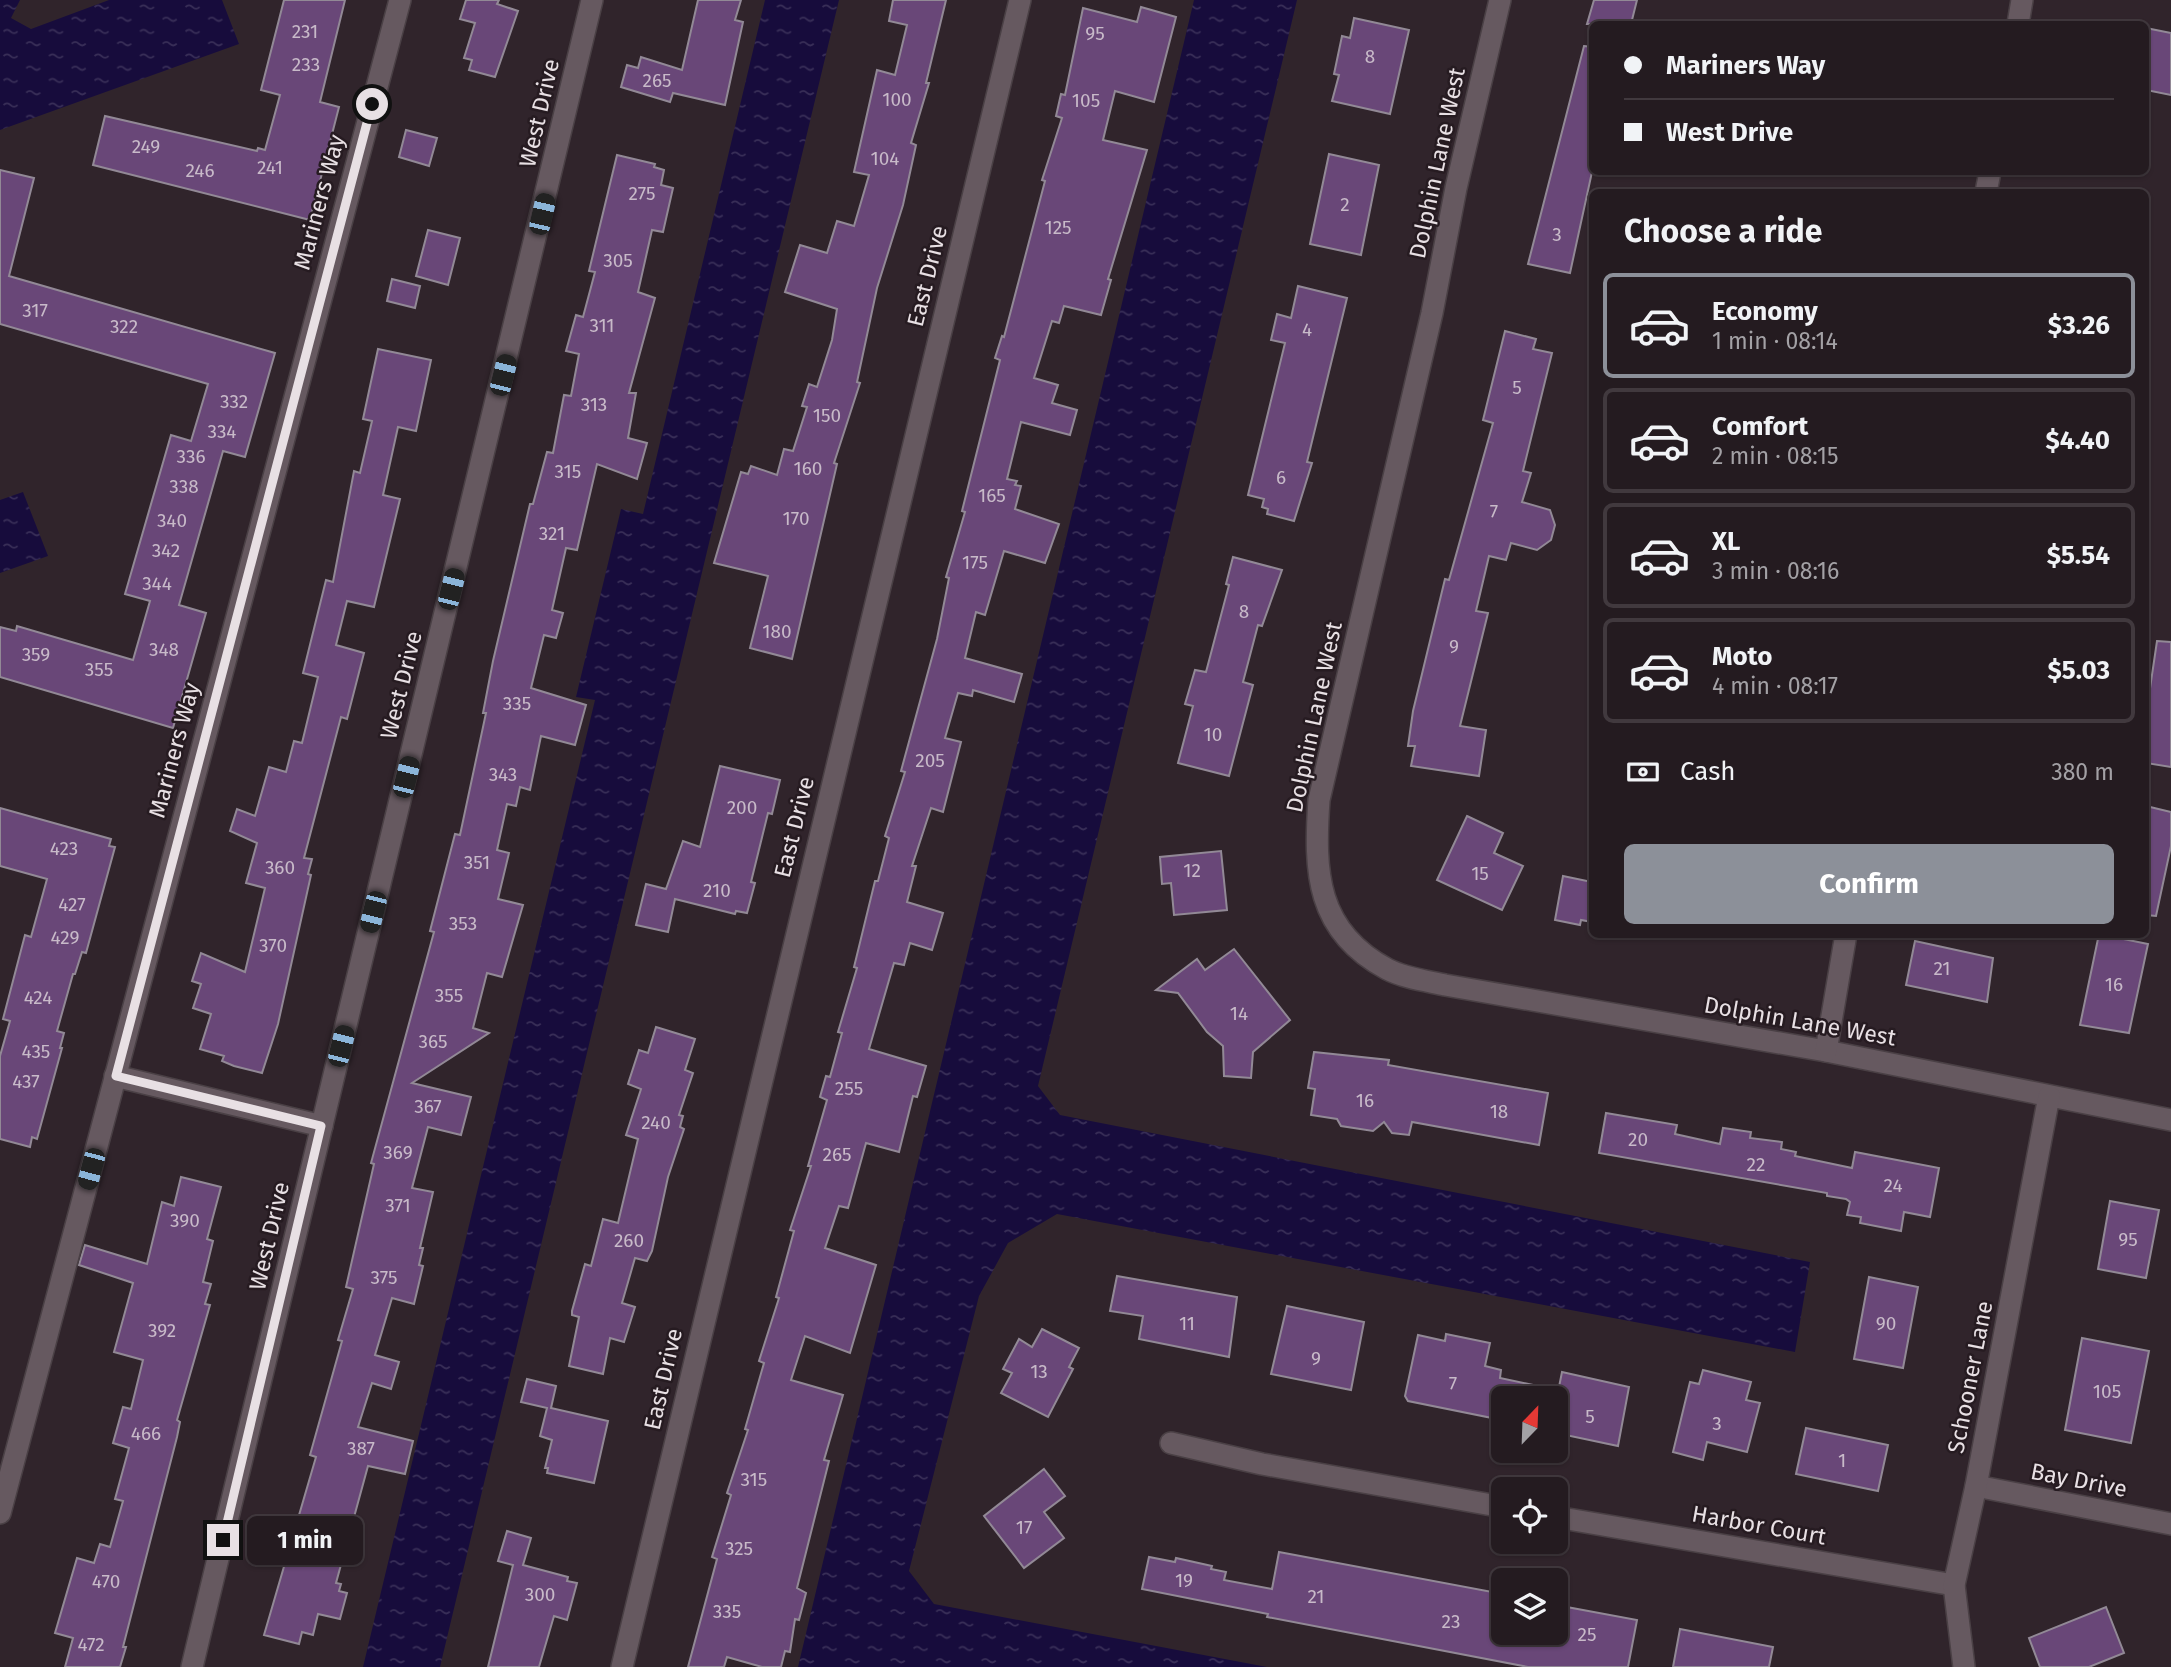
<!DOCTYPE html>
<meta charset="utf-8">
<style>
:root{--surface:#241b20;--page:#30282d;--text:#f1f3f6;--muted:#a3a1a5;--line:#41393e;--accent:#8c9099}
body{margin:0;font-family:"Fira Sans",sans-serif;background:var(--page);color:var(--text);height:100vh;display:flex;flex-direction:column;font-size:26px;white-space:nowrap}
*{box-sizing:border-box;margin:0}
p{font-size:23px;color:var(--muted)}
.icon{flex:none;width:38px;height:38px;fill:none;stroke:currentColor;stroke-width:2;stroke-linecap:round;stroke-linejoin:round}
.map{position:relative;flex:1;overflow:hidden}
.side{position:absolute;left:1589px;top:189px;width:560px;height:749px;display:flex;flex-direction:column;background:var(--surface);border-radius:10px;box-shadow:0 2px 5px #0004,0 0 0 2px var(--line)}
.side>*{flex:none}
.top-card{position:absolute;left:1589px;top:21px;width:560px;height:154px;border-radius:10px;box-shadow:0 2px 5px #0004,0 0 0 2px var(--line);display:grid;align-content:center;height:154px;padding:0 35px;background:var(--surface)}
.needle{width:46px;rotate:23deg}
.tools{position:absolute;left:1491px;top:1386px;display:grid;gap:14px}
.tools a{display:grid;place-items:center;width:77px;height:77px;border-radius:10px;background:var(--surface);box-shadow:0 2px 5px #0004,0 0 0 2px var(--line);font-size:35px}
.end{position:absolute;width:32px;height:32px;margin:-16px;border:9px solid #e8e0e4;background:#111;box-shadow:0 0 0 4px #111}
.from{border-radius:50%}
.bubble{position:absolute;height:49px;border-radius:10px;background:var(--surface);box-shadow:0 2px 5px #0004,0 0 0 2px var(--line);font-size:23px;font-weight:700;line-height:49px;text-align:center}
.car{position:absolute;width:21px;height:42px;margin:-21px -10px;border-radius:9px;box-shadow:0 0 5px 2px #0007;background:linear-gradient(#222 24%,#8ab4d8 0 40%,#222 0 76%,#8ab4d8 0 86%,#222 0)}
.top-card b{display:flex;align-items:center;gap:24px;height:66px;font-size:26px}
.top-card b+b{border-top:2px solid var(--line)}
.top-card i{width:18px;height:18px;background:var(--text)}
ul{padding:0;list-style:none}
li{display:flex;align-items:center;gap:21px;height:105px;margin:0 14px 10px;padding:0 21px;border:4px solid var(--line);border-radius:10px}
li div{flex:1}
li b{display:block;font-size:26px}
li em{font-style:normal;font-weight:700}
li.selected{border-color:var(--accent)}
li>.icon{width:63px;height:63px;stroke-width:1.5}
h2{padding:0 35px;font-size:32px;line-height:84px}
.pay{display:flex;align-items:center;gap:18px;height:77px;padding:0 35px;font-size:26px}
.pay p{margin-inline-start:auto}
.button{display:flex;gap:14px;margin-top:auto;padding:14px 35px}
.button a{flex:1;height:80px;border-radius:10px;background:var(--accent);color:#fff;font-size:28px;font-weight:700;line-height:80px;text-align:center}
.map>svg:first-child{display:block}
.water{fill:url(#water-ripples)}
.building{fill:#694778;stroke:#928996;stroke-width:2}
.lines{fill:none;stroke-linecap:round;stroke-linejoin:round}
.minor-casing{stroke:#4a4045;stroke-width:24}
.minor{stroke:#665960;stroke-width:21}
.route{stroke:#e8e0e4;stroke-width:9}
.labels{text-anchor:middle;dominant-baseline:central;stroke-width:5;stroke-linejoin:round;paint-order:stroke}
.number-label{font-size:19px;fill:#c8bac9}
.street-label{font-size:23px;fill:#e8e0e4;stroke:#261b21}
</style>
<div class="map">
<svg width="2171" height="1667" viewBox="0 0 2171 1667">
<defs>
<pattern id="water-ripples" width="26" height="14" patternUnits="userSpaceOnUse" patternTransform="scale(1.75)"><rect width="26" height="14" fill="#170c3c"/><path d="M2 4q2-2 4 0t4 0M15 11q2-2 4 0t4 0" fill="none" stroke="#392f58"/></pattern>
</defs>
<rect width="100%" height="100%" fill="#30242b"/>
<g class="water">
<path d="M0,0H20L11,18L31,29L109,0H222L239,44L0,130Z"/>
<path d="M765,0H839L440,1667H363L595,700L576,697L621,509L643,514Z"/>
<path d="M1194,0H1297L1038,1086L1060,1115L1810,1262L1795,1352L1057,1214L1008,1243L979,1296L909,1571L934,1604L1267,1667H798Z"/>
<path d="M23,492L48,556L0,573V500Z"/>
</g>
<g class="building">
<path d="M284,0H345L320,102L339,107L310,220L93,165L105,116L257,151L258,148L265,150L280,95L261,90Z"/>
<path d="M466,0H499L497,4L518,11L495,77L469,70L472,60L464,58L475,23L460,19Z"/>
<path d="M698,0H741L735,20L743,22L725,105L673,93L670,102L621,87L627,65L638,68L641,57L682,70Z"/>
<path d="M893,0H946L926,83H929L911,143L916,145L903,205L877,288L857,382L860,383L834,463L837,464L792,659L750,648L768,576L714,563L741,472L748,474L751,466L777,475L784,449L793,451L807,407L802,406L809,384L817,387L832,340L837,309L785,292L800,245L827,253L837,221L854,226L869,175L854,172L877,70L895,75L907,25L889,21Z"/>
<path d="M1594,0H1637L1631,24H1587Z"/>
<path d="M1141,7L1176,17L1154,102L1115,91L1103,140L1147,150L1108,279L1111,280L1101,315L1064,306L1059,323L1052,321L1034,378L1058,385L1052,403L1077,410L1070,435L1021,422L1007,479L1017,481L1015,485L1021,486L1015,509L1059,524L1045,563L1004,551L985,615L976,612L965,658L1022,674L1014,702L973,690L972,696L958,693L945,738L961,742L943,812L931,808L912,866H916L907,902L943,913L932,950L910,943L904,965L894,963L869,1049L926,1066L917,1097L913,1096L899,1152L866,1143L848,1208L839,1206L825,1248L876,1265L850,1353L805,1336L791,1380L843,1395L824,1460L829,1461L797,1588L806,1593L799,1620L795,1619L790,1652L785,1651L781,1667H762L727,1657L724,1667H688L717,1559L712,1557L731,1495L727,1493L748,1430L745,1429L764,1363L759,1361L779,1298L776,1297L794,1231L790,1230L811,1166H808L827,1100L820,1097L826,1076L830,1077L842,1033L838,1032L857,968L854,967L875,881H878L889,838L885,836L905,772L901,771L937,639L949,578L946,577L965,512L962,511L1000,360L995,358L1002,336L1004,337L1045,181L1042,180L1062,118L1056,116L1061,94L1065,95L1083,8L1137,22Z"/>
<path d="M1354,18L1409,30L1390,114L1332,101L1339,75L1334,74L1342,36L1350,38Z"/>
<path d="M2146,28L2171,33V95L2146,90Z"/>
<path d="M1584,46L1592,47V172L1570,273L1528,264Z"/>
<path d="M406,130L437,138L429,166L399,157Z"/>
<path d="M1329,154L1379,165L1361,255L1310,244Z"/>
<path d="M617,155L655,164L654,167L664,170L661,185L673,188L663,232L652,230L638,292L655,298L629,393H636L628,438L647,443L637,479L597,464L577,550L566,548L552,610L563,613L556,638L544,635L531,688L586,705L575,745L541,736L530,790L520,787L516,806L507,804L497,850L509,853L498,899L523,905L502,977L487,973L473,1028L489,1033L412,1083L471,1097L461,1135L428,1127L412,1188L433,1192L420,1248H423L419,1265L423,1266L414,1304L392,1298L375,1355L399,1362L391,1389L372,1383L358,1427L413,1441L405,1474L368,1466L336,1583L341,1584L339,1591L347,1593L340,1619L318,1614L313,1635L302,1632L299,1644L264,1635L316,1457L310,1455L342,1341L338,1340L353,1289L346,1287L374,1164L371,1163L434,932L430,931L455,834L460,835L486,713H483L493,661L530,504H533L547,452L553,453L564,395L571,396L579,354L566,351L576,315L583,317L595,272L589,271Z"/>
<path d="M0,170L34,178L9,276L275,353L245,457L223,451L179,605L206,613L173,728L0,677V627L16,631L17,626L133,660L150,601L125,594L171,435L191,441L208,384L0,324Z"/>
<path d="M428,230L460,238L448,285L416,276Z"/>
<path d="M392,279L420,286L415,308L387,301Z"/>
<path d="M1298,286L1347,298L1307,462L1312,463L1294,521L1267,514L1268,509L1262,507L1264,499L1248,495L1285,343L1271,340L1277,314L1291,318Z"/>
<path d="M1505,331L1536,339L1533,349L1552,353L1523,471L1531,473L1522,502L1550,510L1555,525L1551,540L1537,550L1511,543L1506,560L1489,556L1476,611L1488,613L1460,726L1486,730L1479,776L1411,766L1415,746H1408L1413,711L1445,579L1449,580L1493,423L1483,420Z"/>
<path d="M378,349L431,360L416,431L398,427L383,495L400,499L374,607L347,601L336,645L364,653L347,719L341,717L304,858L312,859L308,874L311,875L278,1024L262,1073L234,1066L222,1061L224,1056L200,1049L211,1014L193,1008L201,984L192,981L201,953L245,972L265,888L246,883L257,843L230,831L237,809L255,816L269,767L286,772L294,741L302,743L318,677L303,673L326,580L333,582L354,471L360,473L372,421L363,419Z"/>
<path d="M1233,557L1282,570L1262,626L1258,625L1243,682L1253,685L1229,776L1178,763L1193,706L1185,704L1195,670L1206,672L1229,585L1226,584Z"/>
<path d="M2157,641L2171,642V767L2146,763V701L2148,702Z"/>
<path d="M720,766L780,780L772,814L768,813L751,882L755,883L747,913L736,911L735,914L675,899L668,932L636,925L646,884L666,889L683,841L700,847Z"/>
<path d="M2146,806L2171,812V846L2156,916L2146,915Z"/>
<path d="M0,808L111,839L109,846L115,847L86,953L82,952L75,974H73L57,1031L64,1033L60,1048H62L37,1139L32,1137L30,1147L0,1139V1056L10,1021L3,1019L25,935L31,937L47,879L0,866Z"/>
<path d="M1467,816L1503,833L1494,853L1523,866L1502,910L1437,880Z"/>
<path d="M1221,851L1227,910L1174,915L1171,883L1162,884L1160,857Z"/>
<path d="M1563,876L1592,882V922L1581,920L1580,925L1555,920Z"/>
<path d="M2099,934L2148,944L2129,1033L2080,1025Z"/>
<path d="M1915,941L1993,958L1987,1002L1906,985Z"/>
<path d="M1234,949L1290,1020L1253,1052L1251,1078L1224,1076L1223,1046L1207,1032L1178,993L1156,990L1197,959L1205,970Z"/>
<path d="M656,1027L695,1039L685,1070L693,1073L679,1115L683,1116L680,1127L684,1129L668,1177L652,1251L647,1261L635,1258L622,1303L635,1307L624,1342L610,1338L603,1374L569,1366L579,1317L572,1315V1311L585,1264L591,1266L603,1219L618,1223L638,1139L626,1135L641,1089L628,1084L639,1050L648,1053Z"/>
<path d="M1314,1052L1389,1060L1388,1065L1548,1093L1539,1145L1412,1122L1409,1135L1392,1133L1384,1122L1373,1131L1341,1126L1337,1119L1311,1115L1315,1089L1308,1088Z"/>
<path d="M1606,1113L1677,1125L1675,1134L1720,1144L1723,1128L1751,1132L1750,1138L1782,1142L1781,1149L1796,1152L1795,1156L1852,1168L1855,1152L1939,1168L1930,1217L1904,1212L1901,1231L1860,1223L1861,1217L1847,1215L1850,1202L1846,1199L1827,1196V1193L1599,1153Z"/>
<path d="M181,1177L221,1187L207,1239L213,1241L203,1282L211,1284L205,1304L210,1305L177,1420L180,1422L177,1437L123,1647H126L120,1667H65L73,1638L55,1633L77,1558L94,1563L100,1544L110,1547L123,1501L115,1499L129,1448L113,1443L123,1407L131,1409L143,1360L114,1352L133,1283L79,1265L85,1245L147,1264L162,1202L174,1206Z"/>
<path d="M2110,1201L2159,1210L2146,1278L2098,1269Z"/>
<path d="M1117,1276L1237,1297L1229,1357L1139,1339L1143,1316L1110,1311Z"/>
<path d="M1869,1277L1918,1287L1903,1368L1854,1359Z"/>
<path d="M1287,1306L1364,1322L1351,1390L1271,1374Z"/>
<path d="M1042,1329L1079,1348L1069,1367L1073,1369L1048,1417L1001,1393L1012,1373L1003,1369L1019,1339L1032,1347Z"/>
<path d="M1446,1334L1490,1343L1485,1366L1501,1370L1500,1378L1543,1387L1542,1398H1496L1492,1418L1408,1401L1405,1396L1418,1335L1445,1341Z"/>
<path d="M2082,1338L2149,1351L2131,1443L2065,1430Z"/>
<path d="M1703,1370L1751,1382L1746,1400L1760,1403L1747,1452L1707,1442L1703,1460L1673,1452L1690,1382L1699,1384Z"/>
<path d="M1562,1372L1629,1387L1618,1446L1556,1433V1386L1559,1387Z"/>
<path d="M527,1379L556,1386L551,1408L608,1421L594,1483L547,1473L548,1468H545L552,1440L540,1436L547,1408L521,1402Z"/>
<path d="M1806,1428L1888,1445L1878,1491L1796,1474Z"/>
<path d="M1044,1469L1065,1496L1044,1512L1064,1538L1024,1568L984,1516Z"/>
<path d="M507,1531L531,1538L523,1565L568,1577L567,1581L577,1583L567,1620L554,1616L539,1667H488L513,1565L498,1561Z"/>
<path d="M1279,1552L1503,1594L1497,1633H1556V1605L1637,1620L1628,1667H1528L1267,1617L1268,1614L1142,1589L1149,1557L1175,1562L1176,1558L1212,1566L1211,1569L1226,1572L1224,1580L1272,1589Z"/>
<path d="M2106,1607L2124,1653L2089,1667H2040L2029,1638Z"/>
<path d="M1680,1629L1773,1647L1769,1667H1673Z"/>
</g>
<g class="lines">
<defs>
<g id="minor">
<path d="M1500,0L1456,188L1432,313L1319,800C1314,872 1316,931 1387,969C1404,978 1427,981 1445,985L1826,1051L2171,1120"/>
<path d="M2018,24L2022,0"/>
<path d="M1986,192L1990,172"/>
<path d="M1826,1051L1846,934"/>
<path d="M115,1076L322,1126"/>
<path d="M1171,1443L1262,1464L1503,1507"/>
<path d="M1976,1486L2171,1524"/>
<path d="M0,1513L400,0"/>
<path d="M1556,1517L1954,1585"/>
<path d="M192,1667L592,0"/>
<path d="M622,1667L1020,0"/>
<path d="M1964,1667L1954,1585L1976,1486L2049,1096"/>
</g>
</defs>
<use href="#minor" class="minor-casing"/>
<use href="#minor" class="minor"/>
</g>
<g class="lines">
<path class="route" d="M223,1540L321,1126L116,1076L372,104"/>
</g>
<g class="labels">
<g class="number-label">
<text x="305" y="31">231</text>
<text x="1095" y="33">95</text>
<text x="1370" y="56">8</text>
<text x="306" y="64">233</text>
<text x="657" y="80">265</text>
<text x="897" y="99">100</text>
<text x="1086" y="100">105</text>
<text x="146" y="146">249</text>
<text x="885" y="158">104</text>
<text x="270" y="167">241</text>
<text x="200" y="170">246</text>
<text x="642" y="193">275</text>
<text x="1345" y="204">2</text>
<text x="1058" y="227">125</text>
<text x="1557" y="234">3</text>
<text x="618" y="260">305</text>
<text x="35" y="310">317</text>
<text x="602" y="325">311</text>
<text x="124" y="326">322</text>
<text x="1307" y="329">4</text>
<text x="1517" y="387">5</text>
<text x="234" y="401">332</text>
<text x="594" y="404">313</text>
<text x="827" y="415">150</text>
<text x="222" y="431">334</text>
<text x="191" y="456">336</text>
<text x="808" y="468">160</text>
<text x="568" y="471">315</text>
<text x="1281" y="477">6</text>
<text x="184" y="486">338</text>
<text x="992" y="495">165</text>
<text x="1494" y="511">7</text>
<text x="796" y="518">170</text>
<text x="172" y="520">340</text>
<text x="552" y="533">321</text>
<text x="166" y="550">342</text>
<text x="975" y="562">175</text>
<text x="157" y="583">344</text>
<text x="1244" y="611">8</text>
<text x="777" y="631">180</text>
<text x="1454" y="646">9</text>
<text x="164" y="649">348</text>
<text x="36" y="654">359</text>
<text x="99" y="669">355</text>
<text x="517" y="703">335</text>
<text x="1213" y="734">10</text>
<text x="930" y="760">205</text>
<text x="503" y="774">343</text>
<text x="742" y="807">200</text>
<text x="64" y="848">423</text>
<text x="477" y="862">351</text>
<text x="280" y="867">360</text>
<text x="1192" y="870">12</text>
<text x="1480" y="873">15</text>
<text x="717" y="890">210</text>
<text x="72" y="904">427</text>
<text x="463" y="923">353</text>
<text x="65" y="937">429</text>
<text x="273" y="945">370</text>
<text x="1942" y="968">21</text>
<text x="2114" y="984">16</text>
<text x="449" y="995">355</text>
<text x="38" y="997">424</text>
<text x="1239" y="1013">14</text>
<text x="433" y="1041">365</text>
<text x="36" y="1051">435</text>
<text x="26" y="1081">437</text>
<text x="849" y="1088">255</text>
<text x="1365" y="1100">16</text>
<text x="428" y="1106">367</text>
<text x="1499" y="1111">18</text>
<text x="656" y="1122">240</text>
<text x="1638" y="1139">20</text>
<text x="398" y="1152">369</text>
<text x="837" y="1154">265</text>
<text x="1756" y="1164">22</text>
<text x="1893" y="1185">24</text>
<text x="398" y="1205">371</text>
<text x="185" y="1220">390</text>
<text x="2128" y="1239">95</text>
<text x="629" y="1240">260</text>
<text x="384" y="1277">375</text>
<text x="1187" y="1323">11</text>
<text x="1886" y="1323">90</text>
<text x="162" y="1330">392</text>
<text x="1316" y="1358">9</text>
<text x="1039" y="1371">13</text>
<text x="1453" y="1383">7</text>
<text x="2107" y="1391">105</text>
<text x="1590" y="1416">5</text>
<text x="1717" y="1423">3</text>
<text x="146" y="1433">466</text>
<text x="361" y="1448">387</text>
<text x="1842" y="1460">1</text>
<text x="754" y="1479">315</text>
<text x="1024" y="1527">17</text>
<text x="739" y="1548">325</text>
<text x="1184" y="1580">19</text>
<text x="106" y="1581">470</text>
<text x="540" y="1594">300</text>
<text x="1316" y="1596">21</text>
<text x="727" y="1611">335</text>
<text x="1451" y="1621">23</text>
<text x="1587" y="1634">25</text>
<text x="91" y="1644">472</text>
</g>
<g class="street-label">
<text transform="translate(539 113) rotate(-77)">West Drive</text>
<text transform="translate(1437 163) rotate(-78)">Dolphin Lane West</text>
<text transform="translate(319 202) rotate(-75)">Mariners Way</text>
<text transform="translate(927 276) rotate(-76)">East Drive</text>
<text transform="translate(401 685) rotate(-76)">West Drive</text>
<text transform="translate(1314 717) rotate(-78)">Dolphin Lane West</text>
<text transform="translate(174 750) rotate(-75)">Mariners Way</text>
<text transform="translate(794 827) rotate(-76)">East Drive</text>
<text transform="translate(1800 1021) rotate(10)">Dolphin Lane West</text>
<text transform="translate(269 1236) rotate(-77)">West Drive</text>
<text transform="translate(1970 1377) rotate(-79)">Schooner Lane</text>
<text transform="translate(663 1379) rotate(-77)">East Drive</text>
<text transform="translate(2079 1480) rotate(11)">Bay Drive</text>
<text transform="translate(1759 1525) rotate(10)">Harbor Court</text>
</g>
</g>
</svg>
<div class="tools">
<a><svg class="needle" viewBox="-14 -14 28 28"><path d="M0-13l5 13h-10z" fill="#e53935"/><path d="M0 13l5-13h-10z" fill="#a3a1a5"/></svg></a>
<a><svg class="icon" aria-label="locate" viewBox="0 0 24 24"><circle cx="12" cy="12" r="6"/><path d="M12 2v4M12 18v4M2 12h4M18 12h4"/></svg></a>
<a><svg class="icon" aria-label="layers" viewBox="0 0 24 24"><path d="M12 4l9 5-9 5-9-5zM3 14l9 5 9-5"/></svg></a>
</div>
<i class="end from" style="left:372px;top:104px"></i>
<i class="end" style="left:223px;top:1540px"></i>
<div class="bubble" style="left:247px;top:1516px;width:116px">1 min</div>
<i class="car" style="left:542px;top:214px;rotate:13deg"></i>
<i class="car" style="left:503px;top:375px;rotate:14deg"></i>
<i class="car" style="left:451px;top:589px;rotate:14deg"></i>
<i class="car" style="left:406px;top:777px;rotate:14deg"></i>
<i class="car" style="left:373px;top:912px;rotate:194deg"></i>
<i class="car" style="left:341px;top:1046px;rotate:14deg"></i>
<i class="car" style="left:91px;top:1169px;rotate:195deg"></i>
<div class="top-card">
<b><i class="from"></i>Mariners Way</b>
<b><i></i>West Drive</b>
</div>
<section class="side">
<h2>Choose a ride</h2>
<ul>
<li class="selected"><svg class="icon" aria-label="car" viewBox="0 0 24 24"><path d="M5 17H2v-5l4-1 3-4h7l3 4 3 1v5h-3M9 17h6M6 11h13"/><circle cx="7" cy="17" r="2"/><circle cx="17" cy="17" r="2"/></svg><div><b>Economy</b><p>1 min · 08:14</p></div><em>$3.26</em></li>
<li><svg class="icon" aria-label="car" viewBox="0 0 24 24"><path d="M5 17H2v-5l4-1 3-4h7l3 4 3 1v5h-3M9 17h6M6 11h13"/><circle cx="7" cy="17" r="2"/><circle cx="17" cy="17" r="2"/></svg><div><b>Comfort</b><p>2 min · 08:15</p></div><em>$4.40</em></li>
<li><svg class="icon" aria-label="car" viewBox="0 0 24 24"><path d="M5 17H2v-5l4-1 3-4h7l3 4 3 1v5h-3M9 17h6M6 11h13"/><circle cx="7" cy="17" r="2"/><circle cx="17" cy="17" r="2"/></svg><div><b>XL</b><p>3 min · 08:16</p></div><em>$5.54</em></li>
<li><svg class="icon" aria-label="car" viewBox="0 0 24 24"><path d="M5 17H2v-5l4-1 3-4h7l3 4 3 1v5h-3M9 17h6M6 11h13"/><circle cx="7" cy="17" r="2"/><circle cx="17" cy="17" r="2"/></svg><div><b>Moto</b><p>4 min · 08:17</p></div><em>$5.03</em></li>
</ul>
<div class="pay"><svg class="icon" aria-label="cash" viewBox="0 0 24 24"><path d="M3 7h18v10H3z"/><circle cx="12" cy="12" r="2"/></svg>Cash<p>380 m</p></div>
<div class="button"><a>Confirm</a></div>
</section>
</div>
